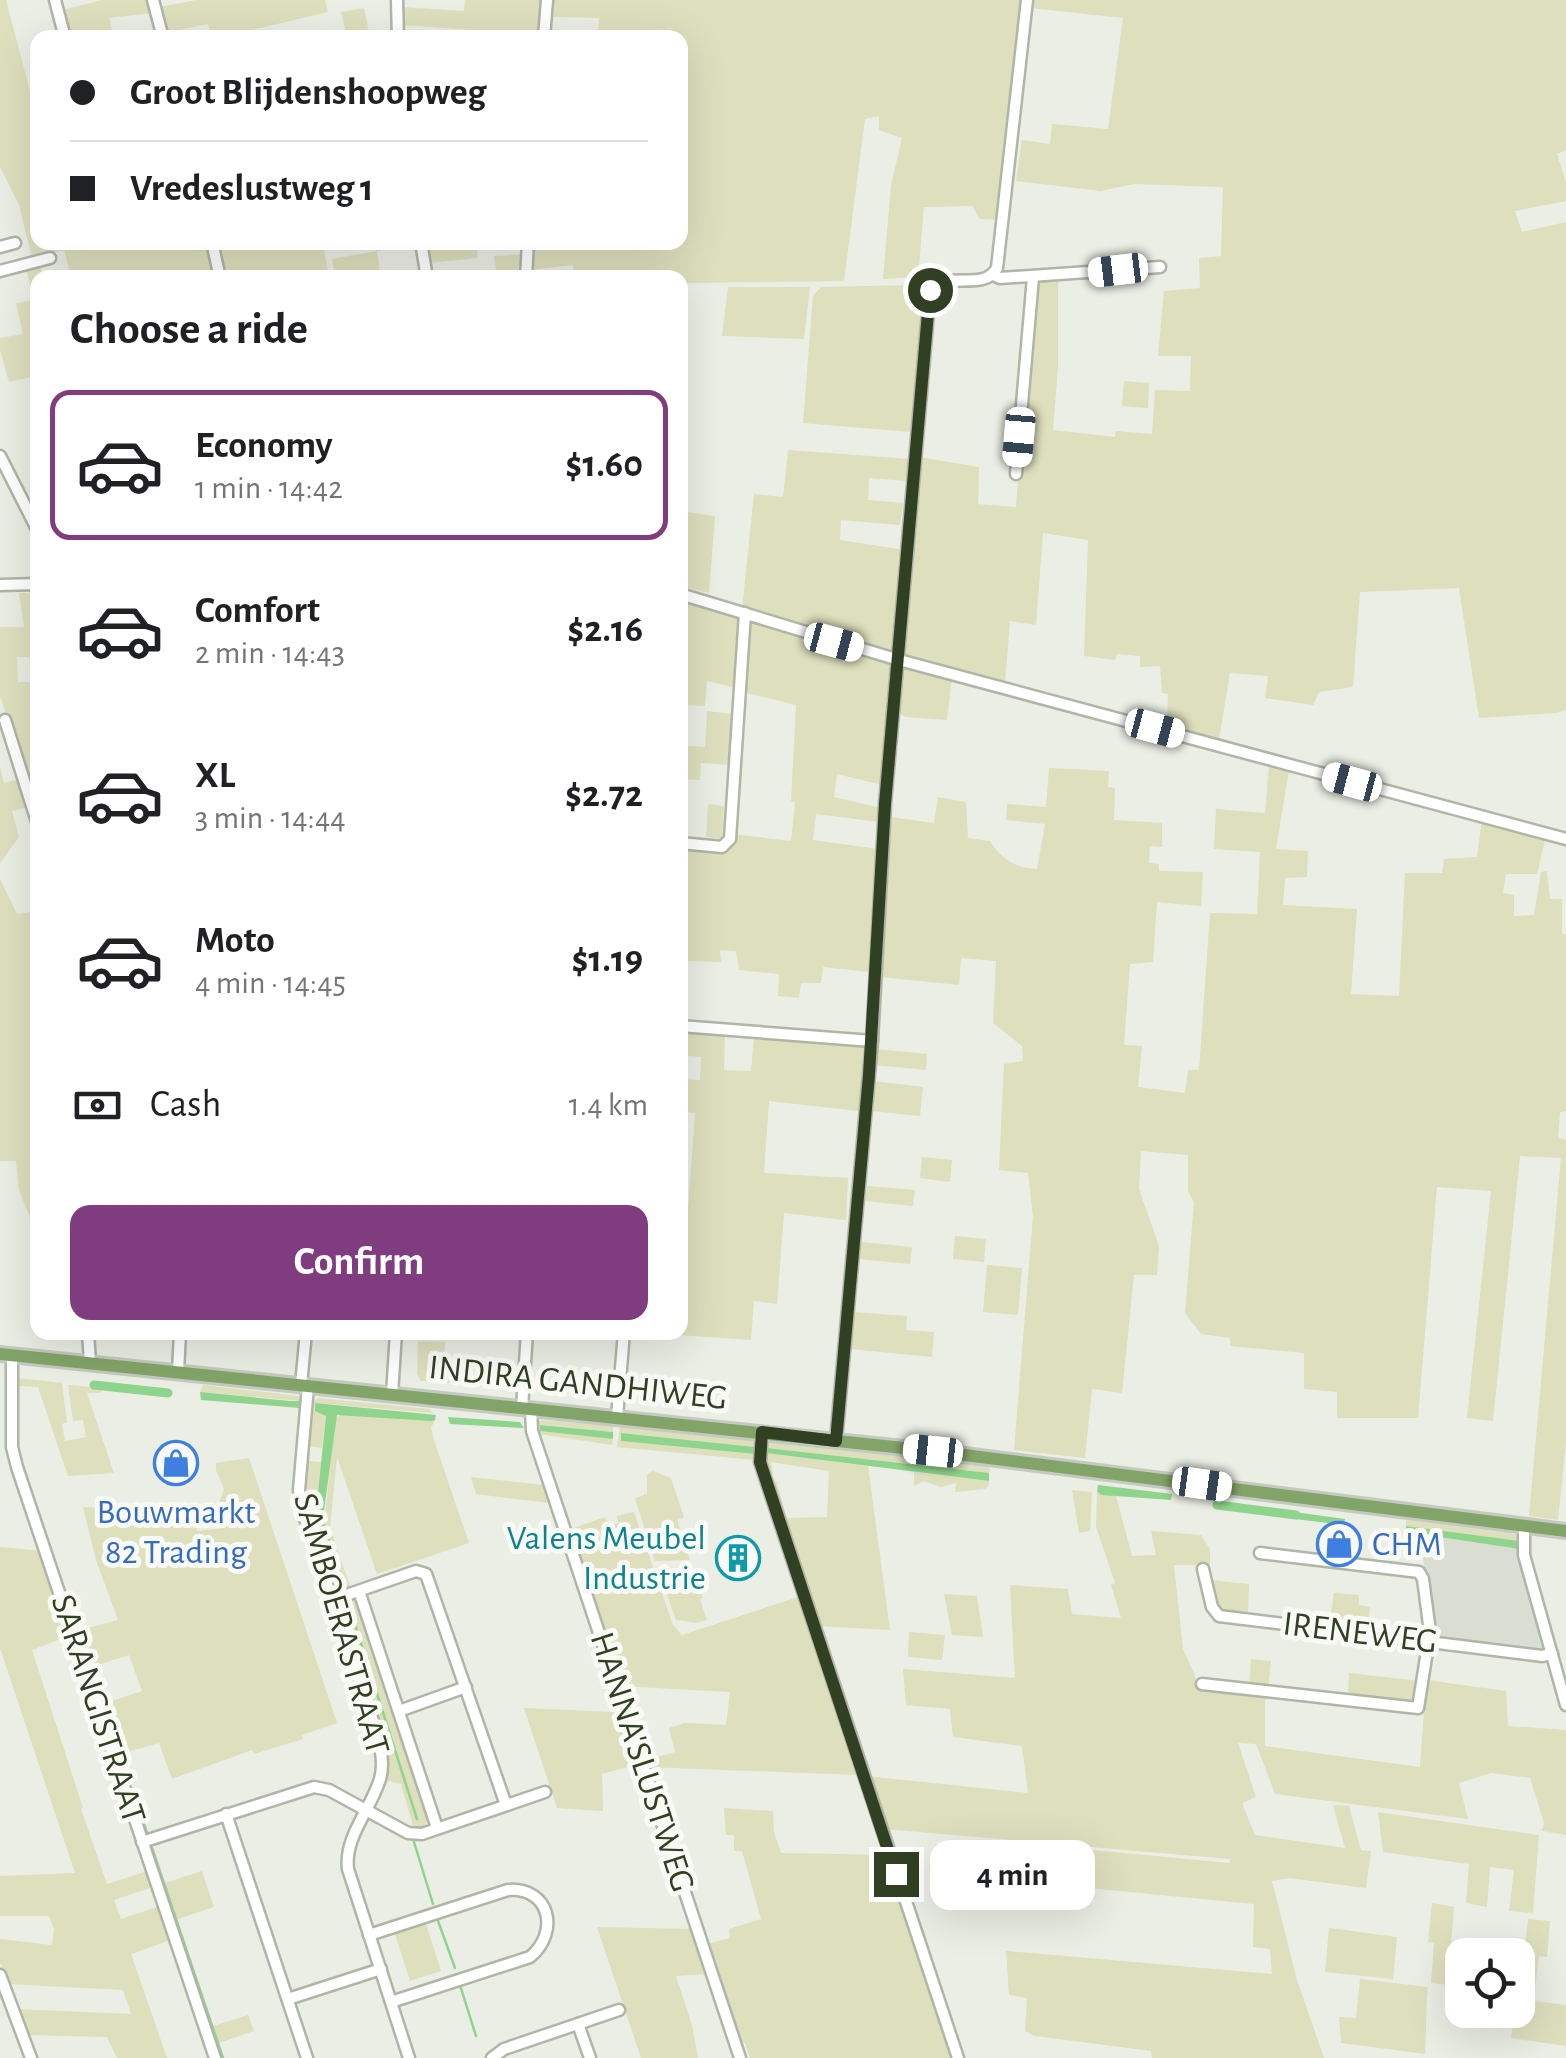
<!DOCTYPE html>
<meta charset="utf-8">
<style>
:root{--surface:#fff;--page:#f6f6f6;--text:#202124;--muted:#757577;--line:#e0e0e0;--accent:#7f3c7e}
body{margin:0;font-family:"Alegreya Sans",sans-serif;background:var(--page);color:var(--text);height:100vh;display:flex;flex-direction:column;font-size:38px;white-space:nowrap}
*{box-sizing:border-box;margin:0}
p{font-size:32px;color:var(--muted)}
.icon{flex:none;width:55px;height:55px;fill:none;stroke:currentColor;stroke-width:2;stroke-linecap:round;stroke-linejoin:round}
.map{position:relative;flex:1;overflow:hidden}
.drawer{position:absolute;left:30px;top:270px;width:658px;height:1070px;display:flex;flex-direction:column;background:var(--surface);border-radius:20px;box-shadow:0 10px 40px #0002}
.drawer>*{flex:none}
.banner{position:absolute;left:30px;top:30px;width:658px;height:220px;border-radius:20px;box-shadow:0 10px 40px #0002;display:grid;align-content:center;height:220px;padding:0 40px;background:var(--surface)}
.buttons{position:absolute;left:1445px;top:1938px;display:grid;gap:20px}
.buttons a{display:grid;place-items:center;width:90px;height:90px;border-radius:20px;background:var(--surface);box-shadow:0 10px 40px #0002;font-size:50px}
.end{position:absolute;width:45px;height:45px;margin:-22px;border:12px solid #314023;background:#fff;box-shadow:0 0 0 5px #fff}
.from{border-radius:50%}
.bubble{position:absolute;height:70px;border-radius:20px;background:var(--surface);box-shadow:0 10px 40px #0002;font-size:32px;font-weight:600;line-height:70px;text-align:center}
.car{position:absolute;width:30px;height:60px;margin:-30px -15px;border-radius:12px;box-shadow:0 0 8px 2px #0007;background:linear-gradient(#fff 24%,#345 0 40%,#fff 0 76%,#345 0 86%,#fff 0)}
.banner b{display:flex;align-items:center;gap:35px;height:95px;font-size:38px}
.banner b+b{border-top:2px solid var(--line)}
.banner i{width:25px;height:25px;background:var(--text)}
ul{padding:0;list-style:none}
li{display:flex;align-items:center;gap:30px;height:150px;margin:0 20px 15px;padding:0 20px;border:5px solid transparent;border-radius:20px}
li div{flex:1}
li b{display:block;font-size:38px}
li em{font-style:normal;font-weight:600}
li.current{border-color:var(--accent)}
li>.icon{width:90px;height:90px;stroke-width:1.5}
h2{padding:0 40px;font-size:45px;line-height:120px}
.pay{display:flex;align-items:center;gap:25px;height:110px;padding:0 40px;font-size:38px}
.pay p{margin-inline-start:auto}
.primary-button{display:flex;gap:20px;margin-top:auto;padding:20px 40px}
.primary-button a{flex:1;height:115px;border-radius:20px;background:var(--accent);color:#fff;font-size:40px;font-weight:600;line-height:115px;text-align:center}
.map>svg:first-child{display:block}
.built{fill:#daded2}
.green{fill:#dddfbd}
.water{fill:#8fd48c}
.lines{fill:none;stroke-linecap:round;stroke-linejoin:round}
.stream{stroke:#8fd48c;stroke-width:2.5}
.canal{stroke:#8fd48c;stroke-width:9}
.minor-casing{stroke:#afb6a6;stroke-width:15}
.major-casing{stroke:#c5cac1;stroke-width:18}
.minor{stroke:#fff;stroke-width:10}
.major{stroke:#83a468;stroke-width:12}
.route{stroke:#314023;stroke-width:12}
.labels{text-anchor:middle;dominant-baseline:central;stroke-width:10;stroke-linejoin:round;paint-order:stroke}
.street-label{font-size:35px;fill:#314023;stroke:#f9faf5}
.shop-label{font-size:35px;fill:#366cbe;stroke:#f9faf5}
.culture-label{font-size:35px;fill:#0d838f;stroke:#f9faf5;text-anchor:end}
</style>
<div class="map">
<svg width="1566" height="2058" viewBox="0 0 1566 2058">
<rect width="100%" height="100%" fill="#ebeee4"/>
<path class="built" d="M1420,1534L1519,1549L1545,1649L1433,1636Z"/>
<g class="green">
<path d="M0,0H6L37,118L38,242H166L167,248L208,243L217,277H71L64,250L32,258L19,205L0,167Z"/>
<path d="M102,0H148L151,13L109,18L113,37L69,38L62,10Z"/>
<path d="M197,0H325L328,12L248,31L250,37L212,38L208,24L165,33L159,7Z"/>
<path d="M465,0H545L542,37L477,36L474,30L401,25L402,7L464,11Z"/>
<path d="M552,0H1022L1000,220L980,219L972,206L924,207L918,277L883,279L891,185L902,138L879,130V116L865,119L844,281L689,283L680,282V278L573,277V265L531,270L532,243L680,242V38L598,37L599,18L550,17Z"/>
<path d="M1031,0H1566V150L1557,154L1566,182V201L1515,211L1522,232L1566,222V710L1556,713L1479,718L1459,588L1360,592L1353,687L1319,692L1313,705L1265,698L1268,676L1230,673L1219,739L1167,725L1168,694L1162,693L1160,666L1140,667V656L1117,654L1115,660L1084,656L1088,540L1043,533L1036,625L1010,621L1005,683L904,655L919,457L979,467L978,504L1016,507L1033,278H1058V367L1053,430L1115,437L1116,431L1152,434L1155,390L1190,391L1191,356H1158L1164,291L1200,288L1199,258L1221,256L1223,187L1134,184L1100,191L1016,181L1022,140L1050,144L1052,124L1108,129L1123,18L1030,8Z"/>
<path d="M364,8L370,37H347L341,12Z"/>
<path d="M217,243H323L329,277H226Z"/>
<path d="M375,243L418,244L377,251L381,277H335L332,259L376,251Z"/>
<path d="M424,243H478L477,258L428,263Z"/>
<path d="M523,254L522,277H497L494,256Z"/>
<path d="M40,264L43,277L38,278L37,376L9,382L0,350V338L23,334L16,303L33,300L26,267Z"/>
<path d="M918,285L924,290L911,432L803,423L813,296L821,287Z"/>
<path d="M728,287H810L804,339L722,336Z"/>
<path d="M1124,381L1149,383L1148,408L1122,406Z"/>
<path d="M788,450L910,459L907,481L869,478L868,500L903,503L900,525L841,520L840,540L899,549L892,657L742,609L754,494L783,497Z"/>
<path d="M687,512L715,516L709,593L680,586Z"/>
<path d="M19,593H37V657H17L18,682H37V802H35L0,696V627H24Z"/>
<path d="M684,599L742,616L736,688L707,681L705,706L680,705Z"/>
<path d="M748,617L892,662L882,785L837,774L834,797L881,808L879,822L816,814L813,840L878,849L869,972L823,967L821,983H801L799,998L778,996L779,974L739,970L736,951L720,950L721,962L680,961V844L724,849L732,834L791,841L795,803L791,801L796,705L743,692Z"/>
<path d="M904,664L952,677L947,720L905,717L897,711Z"/>
<path d="M707,711L733,714L730,765L701,763L700,780L680,779V745L705,747Z"/>
<path d="M1269,764L1289,770L1276,849L1308,851L1307,877L1285,878L1283,905L1357,909L1351,994L1399,996L1405,873H1442L1444,859L1477,857L1482,820L1546,836L1537,874H1506L1503,893L1514,895V916L1534,915L1541,872L1547,871L1550,899H1562V934H1566V1111L1560,1112L1558,1138L1566,1140V1442L1558,1520L1529,1516L1561,1158L1520,1156L1493,1421L1467,1418L1491,1191L1437,1187L1418,1418H1337V1392L1304,1389V1353L1230,1346V1338L1201,1334L1185,1313L1194,1202L1188,1191V1155L1141,1151L1139,1189L1159,1246L1157,1275H1134L1122,1393L1092,1389L1085,1458L1014,1450L1033,1216L1028,1173L999,1170L1004,1064L1023,1061L1022,1046L993,1023L996,961L961,958L959,985L881,977L891,817L934,823L938,797L966,802L968,838L990,841C1001,859 1015,868 1037,869L1045,824L1006,820L1007,804L1046,807L1049,768L1109,771L1108,787L1115,788L1114,820L1162,823V847L1150,846L1149,863L1159,864V871L1203,872L1201,906L1157,902L1153,962L1130,964L1124,1045L1142,1046L1138,1087L1185,1093L1188,1070H1199L1210,913L1257,914L1260,852L1214,849L1216,809L1265,813Z"/>
<path d="M0,767L4,783L20,779L29,807L12,811L19,837L0,863Z"/>
<path d="M708,804L724,806L722,839L706,837Z"/>
<path d="M0,879L17,914L37,911V1235L19,1190L16,1161H0Z"/>
<path d="M681,1028L725,1032L724,1070L751,1071L754,1037L864,1047L859,1111L769,1101L764,1173L848,1178L846,1220L784,1213L777,1304L754,1301L751,1340L679,1335L682,1272L680,1210H688L695,1113L680,1111V1079L700,1080L701,1057L680,1055Z"/>
<path d="M876,1049L927,1054L926,1070L875,1065Z"/>
<path d="M873,1081L923,1087L920,1116L871,1111Z"/>
<path d="M922,1157L952,1160L950,1182L920,1178Z"/>
<path d="M867,1186L915,1190L913,1206L865,1201Z"/>
<path d="M955,1236L986,1239L984,1262L953,1259Z"/>
<path d="M861,1242L912,1247L910,1264L859,1259Z"/>
<path d="M987,1265L1022,1268L1018,1315L983,1312Z"/>
<path d="M853,1312L907,1316L906,1330L934,1332L932,1357L851,1349Z"/>
<path d="M418,1341L445,1342L444,1361L454,1383L421,1381L417,1374Z"/>
<path d="M18,1378L62,1383L67,1422L62,1424L65,1441L86,1437L83,1420L73,1421L68,1385L104,1388L100,1393H87L114,1473L68,1476L38,1387L19,1386Z"/>
<path d="M203,1385L299,1396L301,1401L200,1392Z"/>
<path d="M318,1398L430,1409L433,1413L316,1403L326,1416L322,1448L308,1446L314,1402Z"/>
<path d="M343,1413L435,1420L431,1428L434,1440L469,1543L377,1574L337,1457L330,1528L350,1586L342,1591L334,1590C318,1544 302,1510 307,1461L321,1462L315,1520L324,1523L336,1418Z"/>
<path d="M542,1420L613,1426V1432L542,1425L541,1431L613,1439L612,1445L539,1434L535,1423Z"/>
<path d="M620,1427L753,1441L755,1447L622,1433L621,1441L755,1454V1460L617,1447Z"/>
<path d="M768,1443L988,1466L990,1469L989,1473L767,1448Z"/>
<path d="M766,1453L868,1466L890,1630L816,1626L773,1493L776,1480L787,1518L827,1517L829,1471L771,1462L773,1474L767,1473Z"/>
<path d="M249,1458L337,1723L302,1735L303,1739L254,1754L252,1750L172,1779L159,1743L116,1755L100,1705L142,1691L129,1655L88,1668L76,1631L118,1620L96,1560L83,1507L194,1513L197,1531L224,1528L220,1500L224,1489L216,1470V1463Z"/>
<path d="M653,1471L671,1478L684,1517L677,1520L690,1560L655,1561L635,1498L647,1494V1475Z"/>
<path d="M914,1472L989,1481V1485L985,1489L955,1492L956,1483L941,1487L923,1481L914,1486Z"/>
<path d="M471,1477L544,1485L549,1503L476,1494Z"/>
<path d="M1072,1490L1092,1492L1090,1531L1079,1533Z"/>
<path d="M1097,1492L1116,1496L1132,1556L1156,1555L1151,1531L1201,1535L1210,1549V1565H1174L1183,1649L1200,1687L1265,1695V1746L1420,1767L1426,1680L1506,1691L1508,1726L1566,1730V1835L1542,1831L1544,1823L1530,1778L1491,1773L1459,1783L1468,1819L1275,1794L1256,1744L1238,1743L1256,1797L1242,1803L1255,1835L1345,1848L1333,1805L1349,1806L1361,1850L1371,1851L1366,1888L1289,1878L1272,1881L1296,1977L1324,2058H1152L1151,2051L1035,2036L1025,2031L1027,1998L1009,1995L1006,1951L1272,1974L1270,1949L1253,1947L1254,1904L1026,1882L1028,1844L1230,1863V1859L884,1829L866,1776L1028,1793L1022,1746L953,1737L950,1709L906,1705L903,1669L1015,1678L1010,1585L1068,1589L1072,1614L1121,1618L1111,1585L1115,1583L1096,1527Z"/>
<path d="M634,1512L673,1625L682,1635L798,1597L857,1775L648,1767L646,1760L675,1752L669,1728L685,1723L726,1725L730,1692L620,1686L568,1530L605,1517L609,1526L618,1523L617,1516Z"/>
<path d="M1406,1520L1517,1534L1520,1541L1406,1526Z"/>
<path d="M0,1547L43,1551L71,1635L32,1650L83,1808L81,1809L107,1884L148,1871L153,1887L114,1900L121,1919L160,1906L171,1940L131,1954L167,2058H117L107,2037L26,2035L16,2009L131,2014L123,1990L8,1984L0,1963V1939L52,1945L54,1929L49,1916H0V1876L75,1873L0,1648Z"/>
<path d="M685,1568L694,1572L703,1598L700,1599L707,1620L697,1623L676,1620L659,1572Z"/>
<path d="M1209,1580L1249,1584L1248,1615L1215,1611Z"/>
<path d="M1334,1593L1359,1595V1605L1370,1607L1368,1630L1329,1626Z"/>
<path d="M944,1594L977,1596L983,1637L952,1635Z"/>
<path d="M354,1597L359,1601L430,1819L420,1830L414,1829L401,1784L385,1780V1748L339,1607L343,1600Z"/>
<path d="M909,1632L945,1635L942,1660L908,1657Z"/>
<path d="M1251,1659L1271,1661L1268,1688L1249,1686Z"/>
<path d="M1349,1673L1420,1681L1416,1705L1348,1699Z"/>
<path d="M524,1708L613,1712L621,1709L639,1764L602,1774L603,1811L557,1808Z"/>
<path d="M724,1808L773,1811L774,1832L781,1853L886,1855L955,2058H750L745,2043L738,2040L707,1944L730,1938L729,1929L761,1919L742,1851H734V1835H726Z"/>
<path d="M1378,1812L1539,1835L1533,1913L1509,1911L1514,1870L1490,1867L1487,1907L1466,1903L1469,1864L1383,1852Z"/>
<path d="M202,1871L214,1907L172,1921L159,1885Z"/>
<path d="M1432,1903L1454,1907L1451,1945L1465,1947L1462,1987L1431,1983L1434,1943L1428,1942Z"/>
<path d="M1528,1919L1550,1921L1547,1957L1539,1956L1534,1997L1518,1995V1955L1524,1956Z"/>
<path d="M426,1924L441,1971L410,1981L395,1934Z"/>
<path d="M597,1927L693,1929L709,1974L676,1976L692,2025L698,2058H641Z"/>
<path d="M1329,1928L1397,1937L1393,1979L1325,1972Z"/>
<path d="M1360,1979L1428,1987C1425,2011 1427,2031 1425,2054L1341,2043L1339,2017L1356,2018Z"/>
<path d="M1518,1999L1566,2005V2046L1511,2038Z"/>
<path d="M248,2015L254,2031L213,2045L207,2028Z"/>
</g>
<g class="water">
<path d="M200,1392L290,1401H301L300,1408L201,1400Z"/>
<path d="M315,1403L436,1415L435,1420L431,1421L337,1415L323,1518L343,1581L338,1583L315,1520L326,1416L315,1411Z"/>
<path d="M448,1417L520,1422L524,1428L450,1424Z"/>
<path d="M540,1425L613,1432V1439L540,1431Z"/>
<path d="M621,1433L755,1447V1454L621,1441Z"/>
<path d="M767,1448L989,1473V1481L766,1453Z"/>
<path d="M1098,1485L1172,1494L1171,1500L1102,1495L1097,1492Z"/>
<path d="M1287,1511L1345,1519L1344,1525L1287,1518Z"/>
<path d="M1406,1526L1520,1541L1519,1549L1420,1534L1406,1531Z"/>
</g>
<g class="lines">
<g class="stream">
<path d="M349,1606L417,1819"/>
<path d="M141,1815L147,1833"/>
<path d="M414,1842L433,1904"/>
<path d="M152,1848L223,2058"/>
<path d="M437,1918L455,1968"/>
<path d="M460,1985L476,2036"/>
</g>
<g class="canal">
<path d="M94,1385L168,1393"/>
<path d="M1217,1505L1296,1515"/>
</g>
<defs>
<g id="minor">
<path d="M55,0L65,38"/>
<path d="M153,0L163,38"/>
<path d="M397,0L398,38"/>
<path d="M544,38L547,0"/>
<path d="M212,242L220,278"/>
<path d="M421,242L427,278"/>
<path d="M0,247L15,243"/>
<path d="M0,271L50,258"/>
<path d="M993,275L1000,278L1160,267"/>
<path d="M526,278L528,242"/>
<path d="M0,456L38,531"/>
<path d="M1016,474L1033,277"/>
<path d="M0,585L38,584"/>
<path d="M680,594L899,660L1566,839"/>
<path d="M680,611L682,594"/>
<path d="M5,720L38,825"/>
<path d="M680,843L722,847L730,839L745,613"/>
<path d="M680,1026L872,1041"/>
<path d="M88,1332L90,1363"/>
<path d="M12,1355V1447L17,1467L215,2058"/>
<path d="M178,1372L180,1332"/>
<path d="M301,1385L306,1332"/>
<path d="M308,1386L299,1490L301,1507L379,1739C381,1752 384,1766 380,1779C371,1809 344,1837 348,1869L409,2058"/>
<path d="M392,1395L396,1332"/>
<path d="M522,1408L527,1332"/>
<path d="M531,1409L532,1431L740,2058"/>
<path d="M617,1417L624,1332"/>
<path d="M762,1432L760,1462L958,2058"/>
<path d="M836,1441L872,1041L885,804L930,290C947,270 984,292 997,268L1027,0"/>
<path d="M1524,1526V1555L1566,1705"/>
<path d="M1203,1569L1212,1607L1219,1616L1542,1656L1552,1654"/>
<path d="M359,1591L437,1828"/>
<path d="M332,1600L416,1571L426,1574L506,1805"/>
<path d="M1202,1684L1418,1708L1430,1632L1423,1579L1419,1572L1260,1553"/>
<path d="M399,1711L466,1687"/>
<path d="M226,1814L307,2058"/>
<path d="M142,1842L314,1787L329,1790L408,1833L422,1834L545,1792"/>
<path d="M369,1935L508,1890C550,1887 560,1932 530,1957L391,2002"/>
<path d="M0,1975L31,2058"/>
<path d="M288,1999L381,1969"/>
<path d="M578,2024L590,2058"/>
<path d="M492,2058L504,2049L619,2010"/>
</g>
<path id="major" d="M0,1354L933,1451L1566,1531"/>
</defs>
<use href="#minor" class="minor-casing"/>
<use href="#major" class="major-casing"/>
<use href="#minor" class="minor"/>
<use href="#major" class="major"/>
</g>
<g class="lines">
<path class="route" d="M896,1874L760,1462L762,1432L836,1441L869,1075L885,804L930,290"/>
</g>
<defs>
<symbol id="shop-ring" viewBox="-11 -11 22 22"><circle r="9.5" fill="#f9faf5" stroke="#3f7fe0" stroke-width="1.5"/><path d="M-5-2.5h2.3a2.7 3.5 0 0 1 5.4 0H5L5.5 6h-11ZM-1.5-2.5h3a1.5 2.3 0 0 0-3 0Z" fill="#3f7fe0"/></symbol>
<symbol id="building-ring" viewBox="-11 -11 22 22"><circle r="9.5" fill="#f9faf5" stroke="#0f9aa8" stroke-width="1.5"/><path d="M-4-6H4V6H1V3H-1V6H-4ZM-2.5-4.3h1.7v1.8h-1.7ZM.8-4.3h1.7v1.8H.8ZM-2.5-1h1.7V.8h-1.7ZM.8-1h1.7V.8H.8Z" fill="#0f9aa8"/></symbol>
</defs>
<g fill-rule="evenodd">
<use href="#shop-ring" x="151" y="1438" width="50" height="50"/>
<use href="#shop-ring" x="1314" y="1519" width="50" height="50"/>
<use href="#building-ring" x="713" y="1533" width="50" height="50"/>
</g>
<g class="labels">
<g class="street-label">
<text transform="translate(578 1383) rotate(6)">INDIRA GANDHIWEG</text>
<text transform="translate(341 1624) rotate(74)">SAMBOERASTRAAT</text>
<text transform="translate(1360 1633) rotate(7)">IRENEWEG</text>
<text transform="translate(98 1709) rotate(72)">SARANGISTRAAT</text>
<text transform="translate(642 1762) rotate(72)">HANNA'SLUSTWEG</text>
</g>
<g class="shop-label">
<text x="176" y="1512">Bouwmarkt<tspan x="176" dy="40">82 Trading</tspan></text>
<text x="1372" y="1544" text-anchor="start">CHM</text>
</g>
<g class="culture-label">
<text x="706" y="1538">Valens Meubel<tspan x="706" dy="40">Industrie</tspan></text>
</g>
</g>
</svg>
<div class="buttons">
<a><svg class="icon" aria-label="locate" viewBox="0 0 24 24"><circle cx="12" cy="12" r="6"/><path d="M12 2v4M12 18v4M2 12h4M18 12h4"/></svg></a>
</div>
<i class="end from" style="left:930px;top:290px"></i>
<i class="end" style="left:896px;top:1874px"></i>
<div class="bubble" style="left:930px;top:1840px;width:165px">4 min</div>
<i class="car" style="left:1118px;top:270px;rotate:263deg"></i>
<i class="car" style="left:1019px;top:437px;rotate:185deg"></i>
<i class="car" style="left:834px;top:642px;rotate:105deg"></i>
<i class="car" style="left:1155px;top:728px;rotate:105deg"></i>
<i class="car" style="left:1352px;top:782px;rotate:285deg"></i>
<i class="car" style="left:933px;top:1451px;rotate:276deg"></i>
<i class="car" style="left:1202px;top:1484px;rotate:98deg"></i>
<div class="banner">
<b><i class="from"></i>Groot Blijdenshoopweg</b>
<b><i></i>Vredeslustweg 1</b>
</div>
<section class="drawer">
<h2>Choose a ride</h2>
<ul>
<li class="current"><svg class="icon" aria-label="car" viewBox="0 0 24 24"><path d="M5 17H2v-5l4-1 3-4h7l3 4 3 1v5h-3M9 17h6M6 11h13"/><circle cx="7" cy="17" r="2"/><circle cx="17" cy="17" r="2"/></svg><div><b>Economy</b><p>1 min · 14:42</p></div><em>$1.60</em></li>
<li><svg class="icon" aria-label="car" viewBox="0 0 24 24"><path d="M5 17H2v-5l4-1 3-4h7l3 4 3 1v5h-3M9 17h6M6 11h13"/><circle cx="7" cy="17" r="2"/><circle cx="17" cy="17" r="2"/></svg><div><b>Comfort</b><p>2 min · 14:43</p></div><em>$2.16</em></li>
<li><svg class="icon" aria-label="car" viewBox="0 0 24 24"><path d="M5 17H2v-5l4-1 3-4h7l3 4 3 1v5h-3M9 17h6M6 11h13"/><circle cx="7" cy="17" r="2"/><circle cx="17" cy="17" r="2"/></svg><div><b>XL</b><p>3 min · 14:44</p></div><em>$2.72</em></li>
<li><svg class="icon" aria-label="car" viewBox="0 0 24 24"><path d="M5 17H2v-5l4-1 3-4h7l3 4 3 1v5h-3M9 17h6M6 11h13"/><circle cx="7" cy="17" r="2"/><circle cx="17" cy="17" r="2"/></svg><div><b>Moto</b><p>4 min · 14:45</p></div><em>$1.19</em></li>
</ul>
<div class="pay"><svg class="icon" aria-label="cash" viewBox="0 0 24 24"><path d="M3 7h18v10H3z"/><circle cx="12" cy="12" r="2"/></svg>Cash<p>1.4 km</p></div>
<div class="primary-button"><a>Confirm</a></div>
</section>
</div>
